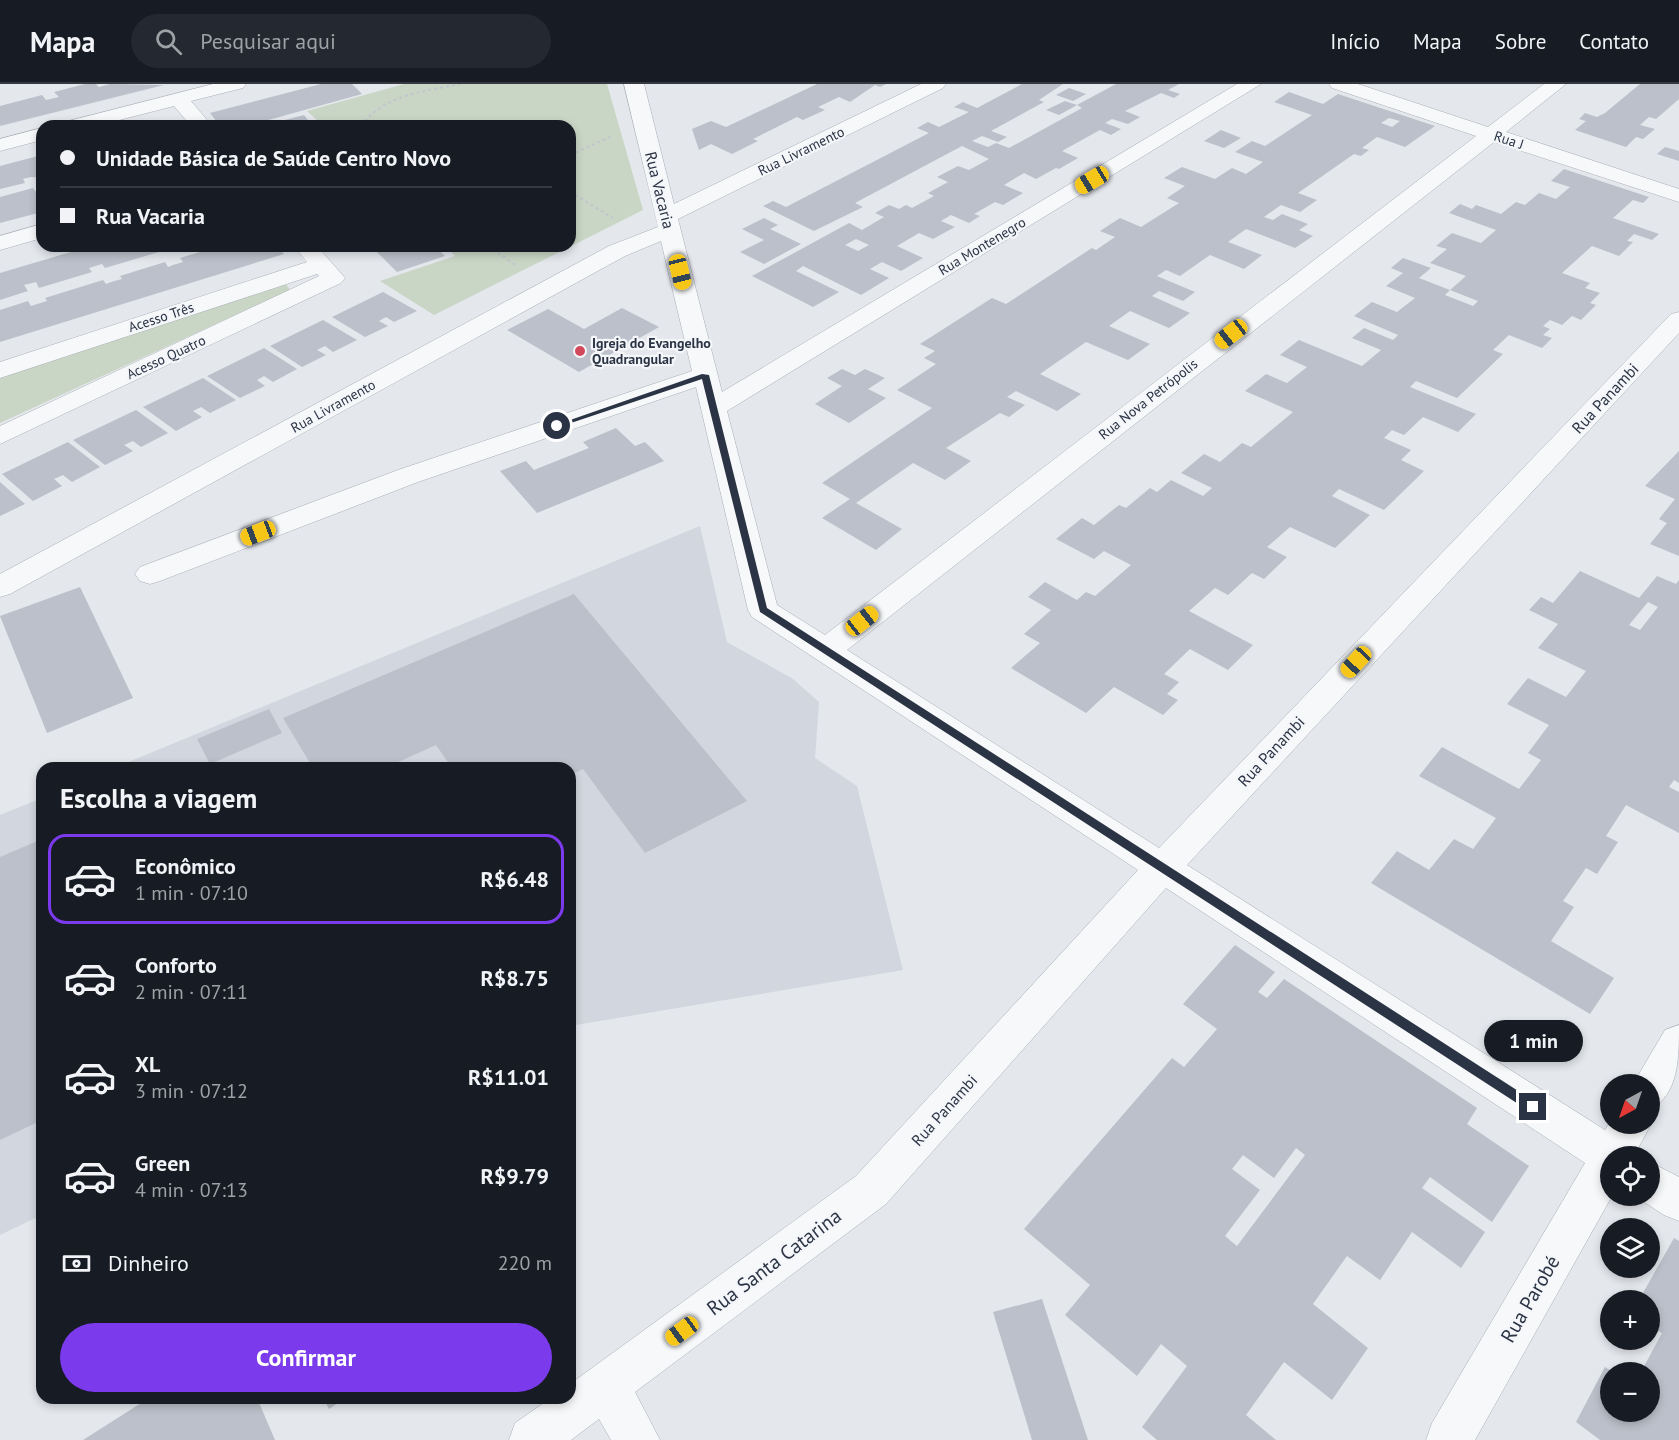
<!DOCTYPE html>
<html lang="pt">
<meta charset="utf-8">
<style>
:root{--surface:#171b24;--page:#242831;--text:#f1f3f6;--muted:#9ea1a6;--line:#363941;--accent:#7c3aed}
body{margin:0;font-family:"PT Sans",sans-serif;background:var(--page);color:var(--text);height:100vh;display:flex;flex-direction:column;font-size:22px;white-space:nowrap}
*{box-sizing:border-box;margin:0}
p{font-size:20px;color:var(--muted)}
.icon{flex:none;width:33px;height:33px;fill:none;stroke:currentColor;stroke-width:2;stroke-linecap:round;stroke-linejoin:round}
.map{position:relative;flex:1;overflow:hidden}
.drawer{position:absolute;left:36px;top:678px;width:540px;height:642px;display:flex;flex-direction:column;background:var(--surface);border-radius:18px;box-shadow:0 3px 9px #0003}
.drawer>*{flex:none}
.guide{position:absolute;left:36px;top:36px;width:540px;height:132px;border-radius:18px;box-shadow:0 3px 9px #0003;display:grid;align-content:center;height:132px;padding:0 24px;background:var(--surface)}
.needle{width:39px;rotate:220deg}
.tools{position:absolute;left:1600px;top:990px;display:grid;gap:12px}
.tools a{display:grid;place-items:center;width:60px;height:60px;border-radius:50%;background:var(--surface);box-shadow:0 3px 9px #0003;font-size:30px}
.end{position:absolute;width:27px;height:27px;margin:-14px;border:8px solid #2b3445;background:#fff;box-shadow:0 0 0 3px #fff}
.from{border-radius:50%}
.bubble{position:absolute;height:42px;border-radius:21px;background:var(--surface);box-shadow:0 3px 9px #0003;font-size:20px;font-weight:700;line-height:42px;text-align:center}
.car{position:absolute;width:18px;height:36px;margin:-18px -9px;border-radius:8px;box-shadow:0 0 4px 2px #0007;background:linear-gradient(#f5c518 24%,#345 0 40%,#f5c518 0 76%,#345 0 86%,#f5c518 0)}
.guide b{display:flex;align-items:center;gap:21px;height:57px;font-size:22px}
.guide b+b{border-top:2px solid var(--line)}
.guide i{width:15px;height:15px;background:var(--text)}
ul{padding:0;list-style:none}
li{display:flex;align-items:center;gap:18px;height:90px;margin:0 12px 9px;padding:0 12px;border:3px solid transparent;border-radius:18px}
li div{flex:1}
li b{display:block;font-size:22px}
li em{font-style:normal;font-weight:700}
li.active{border-color:var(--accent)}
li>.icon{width:54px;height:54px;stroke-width:1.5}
h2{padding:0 24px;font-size:27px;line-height:72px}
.pay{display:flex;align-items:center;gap:15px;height:66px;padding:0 24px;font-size:22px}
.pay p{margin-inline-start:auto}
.button{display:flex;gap:12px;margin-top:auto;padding:12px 24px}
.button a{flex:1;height:69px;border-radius:36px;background:var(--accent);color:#fff;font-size:24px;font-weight:700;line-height:69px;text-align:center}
header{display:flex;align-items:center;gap:36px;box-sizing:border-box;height:84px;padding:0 30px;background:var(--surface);border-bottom:2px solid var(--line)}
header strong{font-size:28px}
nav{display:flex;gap:33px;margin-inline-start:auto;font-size:21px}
.search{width:420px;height:54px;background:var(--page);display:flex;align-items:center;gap:15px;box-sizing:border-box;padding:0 21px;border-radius:33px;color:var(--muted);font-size:22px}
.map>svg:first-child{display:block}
.built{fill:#d2d6de}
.green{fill:#c9d6c5}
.building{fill:#bbc0ca;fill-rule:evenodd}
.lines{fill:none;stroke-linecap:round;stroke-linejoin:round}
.minor-casing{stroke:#a9aeb7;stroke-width:1}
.path{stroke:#c2c5cb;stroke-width:2;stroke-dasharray:3 3;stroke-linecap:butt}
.minor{fill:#f7f8fa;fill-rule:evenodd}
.route{fill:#2b3445}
.poi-dot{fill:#d1495b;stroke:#f4f6f9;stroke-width:2}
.labels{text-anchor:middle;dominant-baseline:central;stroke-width:4.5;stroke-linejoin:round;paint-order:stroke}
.far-street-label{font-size:14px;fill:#2b3445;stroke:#f4f6f9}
.far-poi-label{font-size:14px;font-weight:bold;fill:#2b3445;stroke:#f4f6f9;text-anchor:start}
.street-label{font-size:16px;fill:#2b3445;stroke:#f4f6f9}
.near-street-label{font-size:20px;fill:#2b3445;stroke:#f4f6f9}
</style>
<header>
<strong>Mapa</strong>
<div class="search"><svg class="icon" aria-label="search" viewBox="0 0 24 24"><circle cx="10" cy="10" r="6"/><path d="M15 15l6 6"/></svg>Pesquisar aqui</div>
<nav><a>Início</a><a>Mapa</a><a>Sobre</a><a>Contato</a></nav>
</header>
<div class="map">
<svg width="1679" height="1356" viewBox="0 0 1679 1356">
<rect width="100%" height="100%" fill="#e4e7ec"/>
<g class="built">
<path d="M700,442L727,558L793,595L819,618L815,674L857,702L903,886L570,942V684H114Z"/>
<path d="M42,714V1131L0,1151V731Z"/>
</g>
<g class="green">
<path d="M404,0H607L643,126L434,231L380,197L455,172L445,162H570V42H323L307,27Z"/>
<path d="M286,200L290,206L0,339V294Z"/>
</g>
<g class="building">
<path d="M85,0H96L99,3L110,0L164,1L0,42V22L42,11L46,16L59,13L54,8Z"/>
<path d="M321,0H352L362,10L247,42H220L210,29Z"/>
<path d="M817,0H886L880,3L875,1L850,18L839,13L818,23L825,26L803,36L797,33L753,55L758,57L732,70L711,60L699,66L692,45L711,37L726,43Z"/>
<path d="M1022,0H1063L1039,16L1044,18L991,47L1007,53L998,58L982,52L972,57L988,63L996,59L1009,64L1082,24L1077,21L1116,0H1179L1168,6L1180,10L1174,14L1161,9L1125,27L1140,33L1128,40L1112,35L1105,39L1121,45L1111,51L1100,46L1062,67L1078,74L1059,85L1056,84L1036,95L1024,89L1004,101L1023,109L1003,121L995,118L974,130L980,132L969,139L951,131L941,137L955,143L933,155L919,149L897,162L923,174L901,187L882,178L870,185L889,194L861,211L803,182L796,187L839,208L813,223L752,192L849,139L862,146L884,133L875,129L889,121L899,125L906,121L912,124L934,112L928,109L948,98L937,93L958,82L969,86L989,75L962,62L855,119L863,123L814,147L763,122L773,117L786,123L929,49L917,44L928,38L939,43L969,28L954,23L963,18L977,24ZM856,155L869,161L858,167L845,161Z"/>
<path d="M1640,0H1679V15L1656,35L1649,33L1640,41L1655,45L1643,55L1636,53L1626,63L1575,46L1586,37L1579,35L1585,29L1597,33L1605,29Z"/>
<path d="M1069,4L1086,10L1073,17L1056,11Z"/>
<path d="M1289,8L1323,20L1338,10L1435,42L1405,63L1377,53L1362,64L1369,66L1361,72L1354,70L1298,109L1317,116L1300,128L1281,121L1264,133L1273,136L1282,130L1308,140L1299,146L1313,152L1295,164L1246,145L1228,158L1262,171L1244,185L1210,171L1180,192L1166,186L1157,192L1195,208L1183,217L1159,207L1152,212L1190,229L1169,244L1130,227L1109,242L1150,260L1128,276L1086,258L1040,290L1081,310L1057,327L1016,307L1007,313L1025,321L1009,333L1000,329L946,364L971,377L945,396L913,379L856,419L902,445L876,466L822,434L850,415L822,399L932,324L897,306L936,280L924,274L935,267L920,260L992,214L1006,220L1092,164L1096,166L1115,153L1100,147L1120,134L1141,143L1179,119L1167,114L1185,102L1164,94L1182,83L1215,95L1232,84L1246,90L1263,78L1235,68L1252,57L1265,62L1312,31L1274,18ZM1389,34L1400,37L1392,43L1381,39Z"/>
<path d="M1065,17L1077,21L1059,31L1046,26Z"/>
<path d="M304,31L311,40L266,42V41Z"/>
<path d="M1221,46L1241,54L1224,64L1204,57Z"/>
<path d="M1665,63L1679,67V77L1657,70Z"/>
<path d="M42,71V94L31,93L23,95L25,99L0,105V82Z"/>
<path d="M1564,85L1649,113L1643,119L1633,116L1613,134L1659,150L1652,156L1634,150L1627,157L1633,158L1619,172L1592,162L1562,189L1590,199L1585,204L1600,209L1590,219L1596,221L1581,236L1572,232L1562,241L1550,236L1543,242L1550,245L1543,251L1552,254L1542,264L1509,251L1493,266L1503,270L1457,314L1416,297L1410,303L1476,330L1458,348L1423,333L1404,351L1392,346L1384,354L1411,366L1401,376L1424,387L1384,426L1339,405L1332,412L1370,431L1335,464L1290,443L1267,463L1287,473L1264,495L1252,489L1228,511L1215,504L1189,527L1253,561L1228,586L1190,565L1164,590L1179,598L1167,610L1178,616L1163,631L1114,603L1086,629L1011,584L1040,559L1024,550L1051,526L1028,513L1045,498L1077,516L1086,508L1095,512L1131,481L1104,467L1094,475L1056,455L1082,434L1094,441L1119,421L1126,424L1150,404L1157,408L1171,396L1203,412L1212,404L1181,389L1204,370L1220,378L1242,359L1251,363L1293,328L1245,307L1266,290L1287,299L1307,283L1280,271L1299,256L1362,282L1381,266L1352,254L1364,244L1393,256L1398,251L1354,232L1372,218L1397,228L1415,214L1386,202L1403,189L1391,184L1403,174L1431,184L1419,194L1450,206L1445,211L1473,222L1478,217L1450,206L1466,192L1430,179L1447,165L1436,162L1452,149L1481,159L1496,146L1449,129L1460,120L1472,125L1476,121L1501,130L1516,118L1525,121L1539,109L1556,115L1570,103L1551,97Z"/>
<path d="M33,104L36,108L42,107V128L0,139V113Z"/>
<path d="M764,134L778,141L770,145L801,160L764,180L740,168L764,156L742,145Z"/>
<path d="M91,162H154L159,168L105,184L102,180L89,184L92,188L39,204L36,198L24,201L28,207L0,216V189Z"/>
<path d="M220,162H278L284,170L0,258V226L28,217L31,222L47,217L45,214L103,196L106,200L111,198L122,195L120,192L165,178L168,183L173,181L183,178L180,174Z"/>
<path d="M374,162H418L422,166L435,162L445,172L397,188L372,163Z"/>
<path d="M383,208L417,227L394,238L386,233L379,237L388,242L365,253L332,233Z"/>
<path d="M622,224L659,243L579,288L507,246L548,225L584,245Z"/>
<path d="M323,236L357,256L333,268L325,262L317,266L326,271L302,283L270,262Z"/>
<path d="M264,264L297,285L273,298L264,292L257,296L265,302L240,314L207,292Z"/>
<path d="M842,285L855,291L865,285L885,294L868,305L886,314L849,339L815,320L842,302L827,294Z"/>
<path d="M203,294L236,316L210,329L201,323L193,327L202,333L176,347L143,323Z"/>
<path d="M136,326L168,349L141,363L133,357L124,361L133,367L105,381L73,356Z"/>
<path d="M616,344L635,362L645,358L664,377L537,429L500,387L526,377L534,386L589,364L583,358Z"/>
<path d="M68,358L100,383L72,398L63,391L54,395L62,402L33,417L2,390Z"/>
<path d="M1679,367V472L1650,460L1667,439L1659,435L1675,415L1645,402Z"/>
<path d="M0,398L25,420L0,432Z"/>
<path d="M1580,487L1639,514L1657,492L1676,500L1679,496V699L1674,696L1669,703L1679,708V749L1626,721L1606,752L1618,758L1597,790L1586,784L1563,817L1574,823L1551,857L1614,894L1590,930L1371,799L1397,767L1429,786L1454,755L1473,765L1496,734L1419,692L1442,663L1519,705L1541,676L1528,669L1549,641L1507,620L1528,594L1566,613L1586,587L1538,564L1558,540L1529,526L1541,513L1553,519ZM1648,518L1658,523L1640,546L1629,541Z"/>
<path d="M80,503L133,614L47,649L0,532Z"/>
<path d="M574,510L747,717L645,769L583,685L570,691V684H452L436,661L385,684H313L283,634Z"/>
<path d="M269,625L282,649L210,680L197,655Z"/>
<path d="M42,755V1036L0,1056V773Z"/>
<path d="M1235,861L1275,888L1258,908L1267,914L1284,895L1477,1024L1467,1040L1529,1082L1492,1138L1430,1093L1422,1104L1485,1148L1461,1184L1412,1148L1380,1196L1347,1172L1313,1220L1368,1264L1332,1316L1284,1278L1246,1331L1276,1356H1157L1142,1343L1187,1282L1161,1260L1137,1292L1065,1231L1090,1201L1024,1145L1172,974L1184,983L1217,945L1183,920ZM1296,1064L1305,1071L1237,1162L1225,1152L1260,1106L1232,1085L1243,1071L1274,1094Z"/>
<path d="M1674,1154L1679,1157V1356H1600L1576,1338L1605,1283L1613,1288H1611V1328H1650V1288H1641L1662,1249L1650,1242V1216H1639Z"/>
<path d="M1042,1215L1088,1356H1032L993,1228Z"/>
<path d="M149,1314H257L275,1356H83Z"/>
<path d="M323,1314H345L329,1325Z"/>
</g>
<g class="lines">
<defs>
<g id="minor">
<path d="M213,0H246L243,4L191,17L212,42H191L174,22L96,42H62L65,38Z"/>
<path d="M624,0H644L674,120L921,0H946L943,4L678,135L722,308L1237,0H1261L727,327L777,521L825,551L1476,52L1332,4L1329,0H1358L1488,43L1544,0H1566L1506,48L1679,105V118L1494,58L847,566L1159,764L1671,230L1679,228V249L1187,781L1605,1046L1611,1036V1040H1650V1037L1651,1040L1634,1072H1611L1612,1112L1475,1356H1426L1432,1339L1585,1079L1166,804L886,1120L635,1308L660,1356H611L599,1335L571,1356H509L515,1339L551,1314H570V1300L856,1092L1138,786L752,533L748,526L696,303L418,398L160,497L150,500L140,497L135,490L140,483L398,386L692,287L661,157L625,172L10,510L0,513V490L609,162L658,143Z"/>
<path d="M42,44V56L0,67V55Z"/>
<path d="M42,140V154L0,166V152Z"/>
<path d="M294,162H317L345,194L341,199L0,360V342L319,192L317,190L0,294V278L307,178Z"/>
<path d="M1679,941C1679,973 1679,1011 1650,1025V1000H1633L1665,946Z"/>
<path d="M1650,1078L1679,1093V1137L1664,1131L1635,1112H1650Z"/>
</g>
</defs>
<use href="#minor" class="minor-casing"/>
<g class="path">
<path d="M361,42C383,11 425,7 460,0"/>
<path d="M570,71L610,53"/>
<path d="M570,108L613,134"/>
<path d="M488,162L517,182"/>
</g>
<use href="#minor" class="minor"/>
</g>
<path class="route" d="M702,290L709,291L767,524L1537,1019V1027H1529L760,528L702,295L559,343L553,342Z"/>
<circle class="poi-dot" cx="580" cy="267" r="6"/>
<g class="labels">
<g class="far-street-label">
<text transform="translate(1509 56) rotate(18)">Rua J</text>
<text transform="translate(801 67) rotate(-26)">Rua Livramento</text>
<text transform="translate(982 162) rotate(-31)">Rua Montenegro</text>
<text transform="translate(161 233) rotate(-18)">Acesso Três</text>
<text transform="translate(166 273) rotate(-25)">Acesso Quatro</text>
<text transform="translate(1148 315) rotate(-38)">Rua Nova Petrópolis</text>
<text transform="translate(333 322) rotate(-29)">Rua Livramento</text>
</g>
<g class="far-poi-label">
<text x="592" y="259">Igreja do Evangelho<tspan x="592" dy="16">Quadrangular</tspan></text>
</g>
<g class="street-label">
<text transform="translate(660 106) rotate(76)">Rua Vacaria</text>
<text transform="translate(1605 314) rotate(-47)">Rua Panambi</text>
<text transform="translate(1271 667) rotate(-47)">Rua Panambi</text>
<text transform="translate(944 1026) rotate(-48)">Rua Panambi</text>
</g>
<g class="near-street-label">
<text transform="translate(774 1178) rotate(-37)">Rua Santa Catarina</text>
<text transform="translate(1530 1215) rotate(-60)">Rua Parobé</text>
</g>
</g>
</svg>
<div class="tools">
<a><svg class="needle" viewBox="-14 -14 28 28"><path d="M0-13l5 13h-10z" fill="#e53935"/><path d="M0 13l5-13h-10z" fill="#9ea1a6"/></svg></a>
<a><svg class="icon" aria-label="locate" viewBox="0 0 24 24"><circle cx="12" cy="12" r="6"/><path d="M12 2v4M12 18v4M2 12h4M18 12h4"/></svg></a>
<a><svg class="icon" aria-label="layers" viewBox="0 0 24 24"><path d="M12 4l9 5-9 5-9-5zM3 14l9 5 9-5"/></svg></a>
<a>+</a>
<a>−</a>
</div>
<i class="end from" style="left:557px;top:342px"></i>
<i class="end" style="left:1533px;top:1023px"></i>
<div class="bubble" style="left:1484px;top:936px;width:99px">1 min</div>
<i class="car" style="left:1092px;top:96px;rotate:239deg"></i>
<i class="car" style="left:680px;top:188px;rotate:166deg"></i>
<i class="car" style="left:1231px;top:250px;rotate:232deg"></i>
<i class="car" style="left:258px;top:449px;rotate:249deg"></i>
<i class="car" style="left:862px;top:537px;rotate:52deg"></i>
<i class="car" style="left:1356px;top:578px;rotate:223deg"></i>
<i class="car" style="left:682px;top:1247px;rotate:234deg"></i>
<div class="guide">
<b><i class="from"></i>Unidade Básica de Saúde Centro Novo</b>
<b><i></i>Rua Vacaria</b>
</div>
<section class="drawer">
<h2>Escolha a viagem</h2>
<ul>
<li class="active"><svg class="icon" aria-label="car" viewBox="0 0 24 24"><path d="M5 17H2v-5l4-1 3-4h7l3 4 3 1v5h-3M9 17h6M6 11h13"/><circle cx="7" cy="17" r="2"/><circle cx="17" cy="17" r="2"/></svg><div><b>Econômico</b><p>1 min · 07:10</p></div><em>R$6.48</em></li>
<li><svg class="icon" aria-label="car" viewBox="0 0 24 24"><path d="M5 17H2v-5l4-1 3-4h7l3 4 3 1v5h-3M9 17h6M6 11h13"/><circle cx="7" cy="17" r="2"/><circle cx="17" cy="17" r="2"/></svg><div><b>Conforto</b><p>2 min · 07:11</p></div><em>R$8.75</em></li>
<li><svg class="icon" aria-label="car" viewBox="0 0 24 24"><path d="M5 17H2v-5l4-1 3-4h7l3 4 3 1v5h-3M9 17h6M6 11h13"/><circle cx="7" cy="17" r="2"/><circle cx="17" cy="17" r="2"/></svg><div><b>XL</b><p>3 min · 07:12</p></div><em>R$11.01</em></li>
<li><svg class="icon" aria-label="car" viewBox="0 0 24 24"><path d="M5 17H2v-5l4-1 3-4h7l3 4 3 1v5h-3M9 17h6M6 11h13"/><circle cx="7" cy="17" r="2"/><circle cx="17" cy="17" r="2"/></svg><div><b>Green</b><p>4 min · 07:13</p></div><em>R$9.79</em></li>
</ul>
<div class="pay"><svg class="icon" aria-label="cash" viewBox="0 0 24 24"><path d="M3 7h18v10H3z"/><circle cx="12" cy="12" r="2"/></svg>Dinheiro<p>220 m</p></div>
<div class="button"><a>Confirmar</a></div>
</section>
</div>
